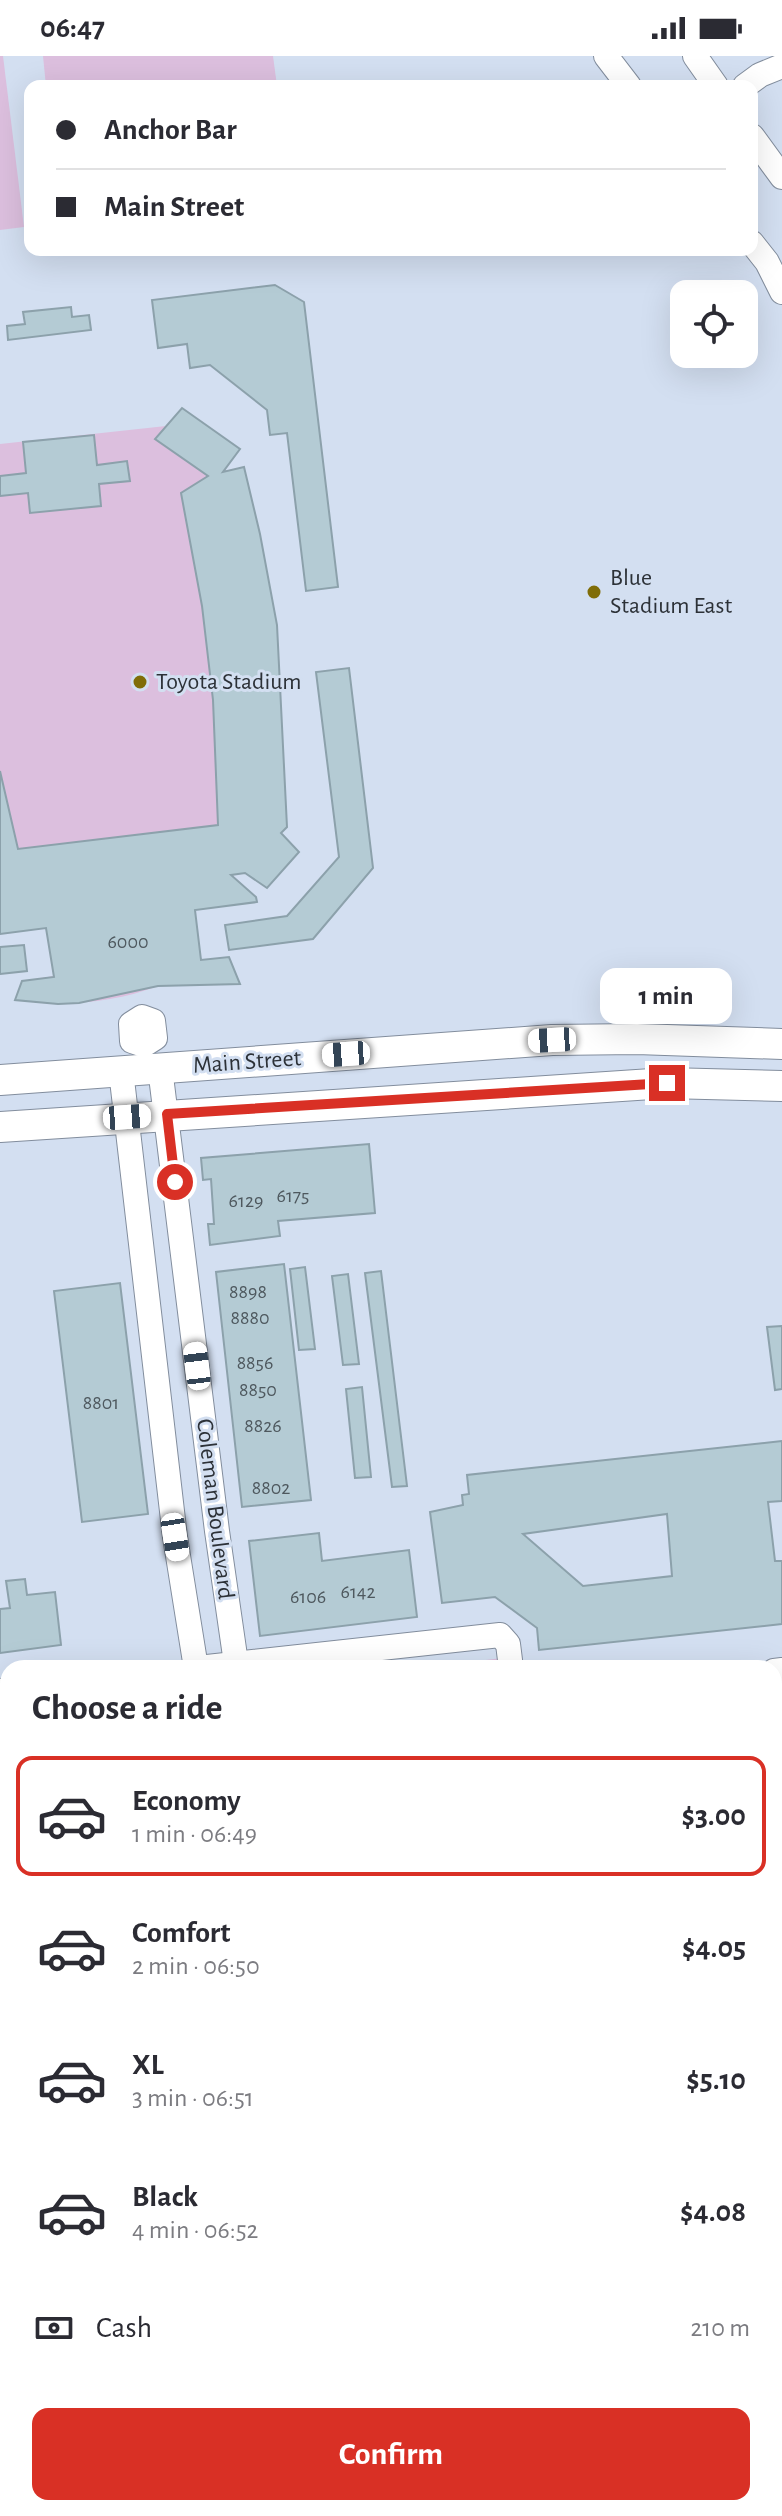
<!DOCTYPE html>
<meta charset="utf-8">
<style>
:root{--surface:#fff;--page:#f2f2f3;--text:#2b2b33;--muted:#7c7c81;--line:#e1e1e2;--accent:#d93025}
body{margin:0;font-family:"Alegreya Sans",sans-serif;background:var(--page);color:var(--text);height:100vh;display:flex;flex-direction:column;font-size:30px;white-space:nowrap}
*{box-sizing:border-box;margin:0}
p{font-size:26px;color:var(--muted)}
.icon{flex:none;width:44px;height:44px;fill:none;stroke:currentColor;stroke-width:2;stroke-linecap:round;stroke-linejoin:round}
.map{position:relative;flex:1;overflow:hidden}
.panel{position:absolute;left:0px;top:1604px;width:782px;height:856px;display:flex;flex-direction:column;background:var(--surface);border-radius:24px 24px 0 0;box-shadow:0 8px 32px #0002}
.panel>*{flex:none}
.guide{position:absolute;left:24px;top:24px;width:734px;height:176px;border-radius:16px;box-shadow:0 8px 32px #0002;display:grid;align-content:center;height:176px;padding:0 32px;background:var(--surface)}
.fabs{position:absolute;left:670px;top:224px;display:grid;gap:16px}
.fabs a{display:grid;place-items:center;width:88px;height:88px;border-radius:16px;background:var(--surface);box-shadow:0 8px 32px #0002;font-size:40px}
.end{position:absolute;width:36px;height:36px;margin:-18px;border:10px solid #d93025;background:#fff;box-shadow:0 0 0 4px #fff}
.from{border-radius:50%}
.bubble{position:absolute;height:56px;border-radius:16px;background:var(--surface);box-shadow:0 8px 32px #0002;font-size:26px;font-weight:600;line-height:56px;text-align:center}
.car{position:absolute;width:24px;height:48px;margin:-24px -12px;border-radius:10px;box-shadow:0 0 6px 2px #0007;background:linear-gradient(#fff 24%,#345 0 40%,#fff 0 76%,#345 0 86%,#fff 0)}
.guide b{display:flex;align-items:center;gap:28px;height:76px;font-size:30px}
.guide b+b{border-top:2px solid var(--line)}
.guide i{width:20px;height:20px;background:var(--text)}
ul{padding:0;list-style:none}
li{display:flex;align-items:center;gap:24px;height:120px;margin:0 16px 12px;padding:0 16px;border:4px solid transparent;border-radius:16px}
li div{flex:1}
li b{display:block;font-size:30px}
li em{font-style:normal;font-weight:600}
li.on{border-color:var(--accent)}
li>.icon{width:72px;height:72px;stroke-width:1.5}
h2{padding:0 32px;font-size:36px;line-height:96px}
.pay{display:flex;align-items:center;gap:20px;height:88px;padding:0 32px;font-size:30px}
.pay p{margin-inline-start:auto}
.button{display:flex;gap:16px;margin-top:auto;padding:16px 32px}
.button a{flex:1;height:92px;border-radius:16px;background:var(--accent);color:#fff;font-size:32px;font-weight:600;line-height:92px;text-align:center}
.status{display:flex;justify-content:space-between;align-items:center;height:56px;padding:0 40px;background:var(--surface);direction:ltr}
.status svg{height:22px;fill:currentColor}
.map>svg:first-child{display:block}
.green{fill:#dcbfde}
.building{fill:#b4cbd4;stroke:#8ca1ab;stroke-width:2;fill-rule:evenodd}
.lines{fill:none;stroke-linecap:round;stroke-linejoin:round}
.minor-casing{stroke:#828d9d;stroke-width:26}
.major-casing{stroke:#828d9d;stroke-width:32}
.minor{stroke:#fff;stroke-width:24}
.major{stroke:#fff;stroke-width:30}
.route{stroke:#d93025;stroke-width:10}
.poi-dot{fill:#806d08;stroke:#d3dff1;stroke-width:3}
.labels{text-anchor:middle;dominant-baseline:central;stroke-width:6;stroke-linejoin:round;paint-order:stroke}
.number-label{font-size:20px;fill:#4e585e}
.poi-label{font-size:24px;fill:#2c3137;stroke:#d3dff1;text-anchor:start}
.street-label{font-size:24px;fill:#2c3137;stroke:#d3dff1}
</style>
<div class="status"><b>06:47</b><svg viewBox="0 0 49 12"><path d="M0 12V9h3v3zM5 12V6h3v6zM10 12V3h3v9zM15 12V0h3v12zM26 1h20v11H26zM47 4h2v5h-2z"/></svg></div>
<div class="map">
<svg width="782" height="2460" viewBox="0 0 782 2460">
<rect width="100%" height="100%" fill="#d3dff1"/>
<g class="green">
<path d="M0,0H3L24,171L0,174Z"/>
<path d="M43,0H273L277,30H46Z"/>
<path d="M182,352L240,393L224,415L244,411L277,569L287,771L281,777L299,796L267,832L245,817L232,819L256,841L257,846L195,854L201,904C187,912 172,924 158,930C113,947 62,951 15,944L22,925L54,920L46,872L0,878V388L166,370Z"/>
<path d="M502,1602L503,1612H420Z"/>
<path d="M8,1661V1764L0,1765V1662Z"/>
</g>
<g class="building">
<path d="M275,229L304,246L338,531L306,535L287,377L270,379L267,354L210,309L190,312L187,288L158,292L152,244Z"/>
<path d="M71,251L72,261L89,259L91,274L8,284L7,270L25,268L23,256Z"/>
<path d="M182,352L240,393L223,416L244,411L260,478L277,569L287,771L281,777L299,796L267,832L245,817L231,819L256,841L257,846L195,854L201,904L229,901L240,928L158,930L79,947L58,948L15,944L22,925L54,921L46,872L0,878V715L18,793L218,769L213,644L202,550L181,437L208,420L155,383Z"/>
<path d="M94,379L97,409L127,405L130,425L99,428L101,450L30,457L28,437L0,440V420L26,417L23,386Z"/>
<path d="M349,612L373,812L313,883L229,894L225,869L287,860L339,801L316,616Z"/>
<path d="M24,889L27,915L0,918V891Z"/>
<path d="M369,1088L375,1157L278,1165L280,1180L210,1189L208,1168H214L211,1123L203,1124L201,1102Z"/>
<path d="M284,1208L311,1444L242,1451L216,1216Z"/>
<path d="M305,1211L315,1293L299,1294L290,1213Z"/>
<path d="M381,1215L407,1430L392,1431L365,1217Z"/>
<path d="M348,1218L359,1308L343,1309L332,1220Z"/>
<path d="M120,1227L148,1458L82,1466L54,1235Z"/>
<path d="M782,1270V1333L775,1334L767,1271Z"/>
<path d="M362,1331L371,1421L355,1422L346,1333Z"/>
<path d="M782,1385V1445L768,1446L775,1505H782V1568L539,1594L537,1572L495,1541L442,1547L430,1456L463,1449L462,1439L469,1438L467,1419ZM667,1458L672,1520L583,1530L523,1478Z"/>
<path d="M319,1477L322,1505L409,1494L417,1561L260,1580L249,1485Z"/>
<path d="M25,1523L27,1539L55,1536L61,1589L0,1597V1553L10,1552L6,1525Z"/>
<path d="M782,1654V1731L774,1658V1655Z"/>
<path d="M8,1694L7,1734L0,1735V1695Z"/>
<path d="M782,1893V2072L774,2073V1894Z"/>
<path d="M8,2252V2362L0,2363V2253Z"/>
</g>
<g class="lines">
<defs>
<g id="minor">
<path d="M606,0L629,30"/>
<path d="M695,0L716,30"/>
<path d="M745,30L760,19L782,10"/>
<path d="M752,80L782,121"/>
<path d="M752,187L767,206L782,236"/>
<path d="M142,961L153,965L155,982L144,989L132,985L131,968Z"/>
<path d="M160,1012L217,1475L236,1607"/>
<path d="M121,1015L175,1481L196,1612"/>
<path d="M198,1612L500,1579L508,1588L511,1612"/>
<path d="M774,1615L782,1614"/>
<path d="M0,1635L8,1634"/>
<path d="M774,1635L782,1634"/>
<path d="M0,1790L8,1789"/>
<path d="M0,1972L8,2034"/>
<path d="M774,2121L782,2120"/>
<path d="M0,2212L8,2211"/>
<path d="M774,2375L782,2374"/>
<path d="M468,2452L469,2460"/>
<path d="M116,2459L169,2452"/>
</g>
<g id="major">
<path d="M0,1024L552,984L637,983L782,988"/>
<path d="M0,1071L667,1027L782,1030"/>
</g>
</defs>
<use href="#minor" class="minor-casing"/>
<use href="#major" class="major-casing"/>
<use href="#minor" class="minor"/>
<use href="#major" class="major"/>
</g>
<g class="lines">
<path class="route" d="M175,1126L167,1058L667,1027"/>
</g>
<g class="poi-dot">
<circle cx="594" cy="536" r="8"/>
<circle cx="140" cy="626" r="8"/>
</g>
<g class="labels">
<g class="number-label">
<text x="128" y="886">6000</text>
<text x="293" y="1140">6175</text>
<text x="246" y="1145">6129</text>
<text x="248" y="1236">8898</text>
<text x="250" y="1262">8880</text>
<text x="255" y="1307">8856</text>
<text x="258" y="1334">8850</text>
<text x="101" y="1347">8801</text>
<text x="263" y="1370">8826</text>
<text x="271" y="1432">8802</text>
<text x="358" y="1536">6142</text>
<text x="308" y="1541">6106</text>
</g>
<g class="poi-label">
<text x="610" y="522">Blue<tspan x="610" dy="28">Stadium East</tspan></text>
<text x="156" y="626">Toyota Stadium</text>
</g>
<g class="street-label">
<text transform="translate(247 1006) rotate(-4)">Main Street</text>
<text transform="translate(215 1453) rotate(83)">Coleman Boulevard</text>
</g>
</g>
</svg>
<div class="fabs">
<a><svg class="icon" aria-label="locate" viewBox="0 0 24 24"><circle cx="12" cy="12" r="6"/><path d="M12 2v4M12 18v4M2 12h4M18 12h4"/></svg></a>
</div>
<i class="end from" style="left:175px;top:1126px"></i>
<i class="end" style="left:667px;top:1027px"></i>
<div class="bubble" style="left:600px;top:912px;width:132px">1 min</div>
<i class="car" style="left:552px;top:984px;rotate:267deg"></i>
<i class="car" style="left:346px;top:998px;rotate:266deg"></i>
<i class="car" style="left:127px;top:1061px;rotate:86deg"></i>
<i class="car" style="left:197px;top:1310px;rotate:353deg"></i>
<i class="car" style="left:175px;top:1481px;rotate:171deg"></i>
<div class="guide">
<b><i class="from"></i>Anchor Bar</b>
<b><i></i>Main Street</b>
</div>
<section class="panel">
<h2>Choose a ride</h2>
<ul>
<li class="on"><svg class="icon" aria-label="car" viewBox="0 0 24 24"><path d="M5 17H2v-5l4-1 3-4h7l3 4 3 1v5h-3M9 17h6M6 11h13"/><circle cx="7" cy="17" r="2"/><circle cx="17" cy="17" r="2"/></svg><div><b>Economy</b><p>1 min · 06:49</p></div><em>$3.00</em></li>
<li><svg class="icon" aria-label="car" viewBox="0 0 24 24"><path d="M5 17H2v-5l4-1 3-4h7l3 4 3 1v5h-3M9 17h6M6 11h13"/><circle cx="7" cy="17" r="2"/><circle cx="17" cy="17" r="2"/></svg><div><b>Comfort</b><p>2 min · 06:50</p></div><em>$4.05</em></li>
<li><svg class="icon" aria-label="car" viewBox="0 0 24 24"><path d="M5 17H2v-5l4-1 3-4h7l3 4 3 1v5h-3M9 17h6M6 11h13"/><circle cx="7" cy="17" r="2"/><circle cx="17" cy="17" r="2"/></svg><div><b>XL</b><p>3 min · 06:51</p></div><em>$5.10</em></li>
<li><svg class="icon" aria-label="car" viewBox="0 0 24 24"><path d="M5 17H2v-5l4-1 3-4h7l3 4 3 1v5h-3M9 17h6M6 11h13"/><circle cx="7" cy="17" r="2"/><circle cx="17" cy="17" r="2"/></svg><div><b>Black</b><p>4 min · 06:52</p></div><em>$4.08</em></li>
</ul>
<div class="pay"><svg class="icon" aria-label="cash" viewBox="0 0 24 24"><path d="M3 7h18v10H3z"/><circle cx="12" cy="12" r="2"/></svg>Cash<p>210 m</p></div>
<div class="button"><a>Confirm</a></div>
</section>
</div>
